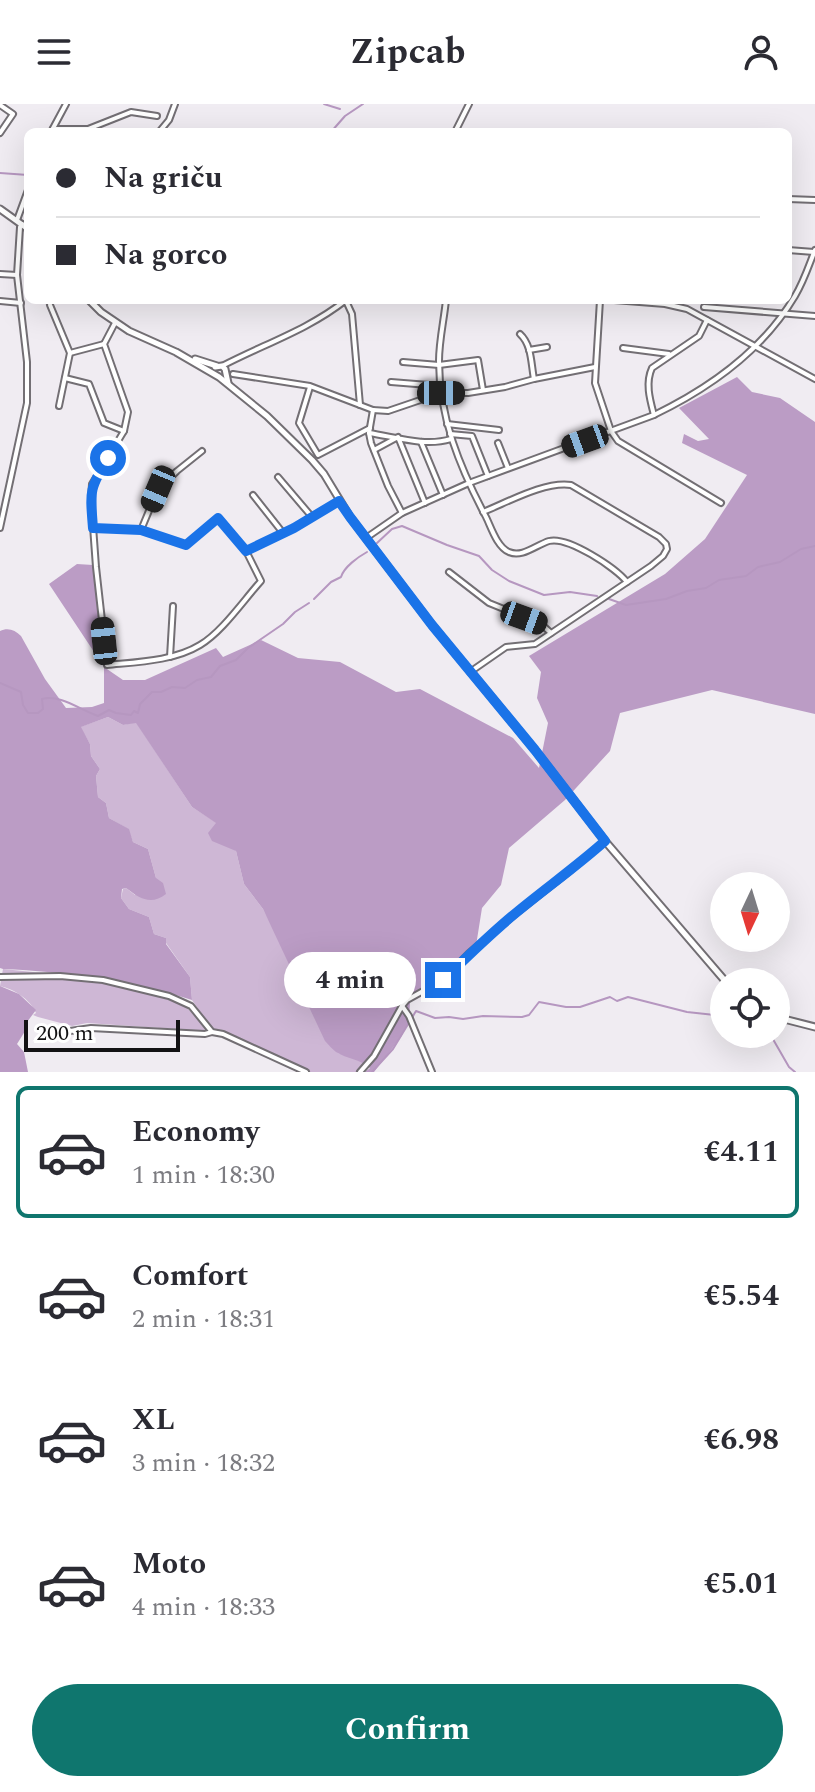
<!DOCTYPE html>
<meta charset="utf-8">
<style>
:root{--surface:#fff;--page:#f2f2f3;--text:#2b2b33;--muted:#7c7c81;--line:#e1e1e2;--accent:#0f766e}
body{margin:0;font-family:Spectral,serif;background:var(--page);color:var(--text);height:100vh;display:flex;flex-direction:column;font-size:30px;white-space:nowrap}
*{box-sizing:border-box;margin:0}
p{font-size:26px;color:var(--muted)}
.icon{flex:none;width:44px;height:44px;fill:none;stroke:currentColor;stroke-width:2;stroke-linecap:round;stroke-linejoin:round}
.map{position:relative;height:968px;overflow:hidden}
.details{display:flex;flex-direction:column;background:var(--surface);flex:1}
.details>*{flex:none}
.guide{position:absolute;left:24px;top:24px;width:768px;height:176px;border-radius:12px;box-shadow:0 8px 32px #0002;display:grid;align-content:center;height:176px;padding:0 32px;background:var(--surface)}
.needle{width:52px;rotate:184deg}
.controls{position:absolute;left:710px;top:768px;display:grid;gap:16px}
.controls a{display:grid;place-items:center;width:80px;height:80px;border-radius:50%;background:var(--surface);box-shadow:0 8px 32px #0002;font-size:40px}
.scale{position:absolute;left:24px;bottom:20px;width:156px;box-sizing:border-box;padding-left:8px;border:4px solid #131214;border-top:0;font-size:22px;line-height:28px;white-space:nowrap;color:#131214;-webkit-text-stroke:6px #fff;paint-order:stroke}
.end{position:absolute;width:36px;height:36px;margin:-18px;border:10px solid #1a73e8;background:#fff;box-shadow:0 0 0 4px #fff}
.from{border-radius:50%}
.bubble{position:absolute;height:56px;border-radius:28px;background:var(--surface);box-shadow:0 8px 32px #0002;font-size:26px;font-weight:700;line-height:56px;text-align:center}
.car{position:absolute;width:24px;height:48px;margin:-24px -12px;border-radius:10px;box-shadow:0 0 6px 2px #0007;background:linear-gradient(#222 24%,#8ab4d8 0 40%,#222 0 76%,#8ab4d8 0 86%,#222 0)}
.guide b{display:flex;align-items:center;gap:28px;height:76px;font-size:30px}
.guide b+b{border-top:2px solid var(--line)}
.guide i{width:20px;height:20px;background:var(--text)}
ul{padding:14px 0 0;list-style:none}
li{display:flex;align-items:center;gap:24px;height:132px;margin:0 16px 12px;padding:0 16px;border:4px solid transparent;border-radius:12px}
li div{flex:1}
li b{display:block;font-size:30px}
li em{font-style:normal;font-weight:700}
li.current{border-color:var(--accent)}
li>.icon{width:72px;height:72px;stroke-width:1.5}
.action{display:flex;gap:16px;margin-top:auto;padding:16px 32px}
.action a{flex:1;height:92px;border-radius:48px;background:var(--accent);color:#fff;font-size:32px;font-weight:700;line-height:92px;text-align:center}
header{display:flex;justify-content:space-between;align-items:center;height:104px;padding:0 32px;background:var(--surface);font-size:36px;font-weight:700}
.map>svg:first-child{display:block}
.green{fill:#ceb7d5}
.forest{fill:#bb9cc5}
.lines{fill:none;stroke-linecap:round;stroke-linejoin:round}
.stream{stroke:#b697c0;stroke-width:2}
.minor-casing{stroke:#736f74;stroke-width:8}
.tertiary-casing{stroke:#736f74;stroke-width:9}
.minor{stroke:#fff;stroke-width:4}
.tertiary{stroke:#fff;stroke-width:5}
.route{stroke:#1a73e8;stroke-width:10}
</style>
<header><svg class="icon" aria-label="menu" viewBox="0 0 24 24"><path d="M4 6h16M4 12h16M4 18h16"/></svg>Zipcab<svg class="icon" aria-label="person" viewBox="0 0 24 24"><circle cx="12" cy="8" r="4"/><path d="M4 21q1-7 8-7t8 7"/></svg></header>
<div class="map">
<svg width="815" height="968" viewBox="0 0 815 968">
<rect width="100%" height="100%" fill="#f0ecf2"/>
<g class="green">
<path d="M108,613L123,621L136,618L192,703L217,719L236,747L244,780L263,805L338,949L362,957L366,960L356,968H310L224,928L211,924L192,896L190,873L166,839V834L154,830L149,813L129,805L121,794L123,785L126,784L135,791L156,774L148,745L133,738L128,725L109,714L106,699L98,693L96,672L100,665L91,652L90,640L80,623Z"/>
<path d="M3,865L102,875L175,890L206,925L204,927L87,919L72,922L38,913L33,911L36,909C30,895 14,885 0,882Z"/>
</g>
<g class="forest">
<path d="M737,273L752,288L780,294L815,318V610L712,586L620,609L610,647L565,696L509,744L501,781L482,804L475,848L448,875L410,898L409,917L401,933L374,968H365L370,964C360,955 347,955 336,948C332,945 329,941 325,937L263,805L244,780L236,747L212,737L208,729L216,719L192,703L136,619L123,621L108,613L81,623L90,640L91,652L100,665L96,672L98,693L106,699L109,714L129,725L133,738L148,745L156,774L163,779L166,790C151,802 139,794 126,784L122,785L121,794L129,805L149,813L154,830L166,834V840L190,873L192,896C133,876 65,868 3,865L0,864V527C8,523 15,526 21,532L45,575L66,604L92,603L104,599V563L49,480L77,460L93,461L104,563L123,576H145L216,544L223,553L261,536L298,554L340,558L396,588L420,585L513,634L539,664L548,619L537,594L541,568L529,552L665,470L705,435L747,371L682,339L684,330L698,337L709,335L679,304Z"/>
<path d="M0,882L19,890L36,906L27,918V924L17,940L24,948L28,968H0Z"/>
</g>
<g class="lines">
<g class="stream">
<path d="M324,0L340,5"/>
<path d="M331,28L345,12L363,0"/>
<path d="M0,69L28,71"/>
<path d="M377,439L392,425L402,422L447,441L479,452L492,466L509,477L544,491L570,488L597,492"/>
<path d="M314,495L331,478L341,473C344,463 358,453 367,448"/>
<path d="M609,495L626,501L666,495L687,487L706,484L719,476L746,472L758,463L780,458L801,445L815,442"/>
<path d="M0,579L21,588L23,601L28,609H38L43,605L42,595C60,590 80,606 98,612L109,606L116,609L131,611L134,607L138,609L140,600L152,588H161L172,583L185,584L197,576L211,573L220,562L236,556L248,544L283,520L295,508L309,499"/>
<path d="M770,930L789,963L795,968"/>
<path d="M372,968L393,945L416,907L435,914L449,913L463,915L483,912L522,913L529,911L539,898L566,903H580L610,893L617,897L628,893L687,908L724,912"/>
</g>
<defs>
<g id="minor">
<path d="M0,1L13,10L0,29"/>
<path d="M53,25H88L131,8L157,12"/>
<path d="M51,28L66,0"/>
<path d="M159,28L169,16L175,0"/>
<path d="M355,28H359"/>
<path d="M455,28L469,0"/>
<path d="M788,95L815,96"/>
<path d="M17,116L28,86"/>
<path d="M788,146L814,148"/>
<path d="M0,170L17,171"/>
<path d="M446,196C444,216 439,237 439,257C439,313 460,364 486,413C491,423 497,443 509,448C522,454 536,441 549,437C568,432 616,464 627,478"/>
<path d="M600,196L595,279L611,327L618,337L721,399"/>
<path d="M614,196L665,200L687,205L815,275"/>
<path d="M0,197L21,199"/>
<path d="M346,197L352,210L360,301"/>
<path d="M50,201L70,249L59,302"/>
<path d="M704,203L815,212"/>
<path d="M115,219L104,240L128,308L124,327L92,380L91,395L96,463L107,561C137,558 174,557 200,541C222,528 243,497 261,477L246,447L294,424L339,397"/>
<path d="M520,230C532,241 531,260 534,275"/>
<path d="M623,244L669,250"/>
<path d="M529,246L547,243"/>
<path d="M70,249L104,240"/>
<path d="M403,258L439,261L478,256L483,286"/>
<path d="M222,262C264,240 308,226 346,196"/>
<path d="M233,270L310,282L373,306L388,307L441,289H468L505,283L534,275L595,263"/>
<path d="M65,274L89,280L104,319L124,327"/>
<path d="M391,278L441,282"/>
<path d="M310,283L299,319L318,351L370,324"/>
<path d="M373,306L369,329L371,339L388,382L402,409"/>
<path d="M654,311C650,296 645,279 652,264L699,232L707,216"/>
<path d="M447,320L499,326"/>
<path d="M369,329C396,333 425,343 451,335"/>
<path d="M450,330L472,332L488,372"/>
<path d="M421,338L443,391"/>
<path d="M498,339L508,364"/>
<path d="M374,346L398,333L425,399"/>
<path d="M278,373L312,413"/>
<path d="M253,391L283,429"/>
<path d="M0,424L27,299V258L17,171L20,123L22,120"/>
<path d="M93,424L141,426L186,441L218,414L246,447"/>
<path d="M141,426L158,385L177,367L202,347"/>
<path d="M366,434L402,409L469,379L654,311C710,284 763,246 795,192C804,177 809,161 815,146"/>
<path d="M449,468L489,499L541,520L551,529"/>
<path d="M170,553L173,502"/>
<path d="M470,568L506,543L535,540L651,462L663,452L667,445L666,440L659,433L571,381C545,377 508,398 483,408"/>
<path d="M0,873L60,872L103,876L169,892L191,902L212,928L223,930L306,968"/>
<path d="M402,902L409,912L432,968"/>
<path d="M70,927L91,924L205,930L212,928"/>
<path d="M360,968L374,952L402,902L407,896L443,876L469,849L519,807L571,766L605,737"/>
</g>
<g id="tertiary">
<path d="M0,105L28,125"/>
<path d="M89,196L101,208L129,227L176,248L219,273L267,312L312,356L324,370L350,413L432,521L535,646L605,737L726,878"/>
<path d="M195,255L217,262"/>
<path d="M215,263L222,262L225,265L228,279"/>
<path d="M776,913L815,923"/>
</g>
</defs>
<use href="#minor" class="minor-casing"/>
<use href="#tertiary" class="tertiary-casing"/>
<use href="#minor" class="minor"/>
<use href="#tertiary" class="tertiary"/>
</g>
<g class="lines">
<path class="route" d="M108,354C89,385 90,387 93,424L141,426L186,441L218,414L246,447L294,424L339,397L350,413L432,521L535,646L605,737C577,762 546,784 517,808C491,829 467,853 443,876"/>
</g>
</svg>
<div class="controls">
<a><svg class="needle" viewBox="-14 -14 28 28"><path d="M0-13l5 13h-10z" fill="#e53935"/><path d="M0 13l5-13h-10z" fill="#7c7c81"/></svg></a>
<a><svg class="icon" aria-label="locate" viewBox="0 0 24 24"><circle cx="12" cy="12" r="6"/><path d="M12 2v4M12 18v4M2 12h4M18 12h4"/></svg></a>
</div>
<div class="scale">200 m</div>
<i class="end from" style="left:108px;top:354px"></i>
<i class="end" style="left:443px;top:876px"></i>
<div class="bubble" style="left:284px;top:848px;width:132px">4 min</div>
<i class="car" style="left:441px;top:289px;rotate:90deg"></i>
<i class="car" style="left:585px;top:337px;rotate:250deg"></i>
<i class="car" style="left:158px;top:385px;rotate:203deg"></i>
<i class="car" style="left:524px;top:514px;rotate:110deg"></i>
<i class="car" style="left:104px;top:537px;rotate:354deg"></i>
<div class="guide">
<b><i class="from"></i>Na griču</b>
<b><i></i>Na gorco</b>
</div>
</div>
<section class="details">
<ul>
<li class="current"><svg class="icon" aria-label="car" viewBox="0 0 24 24"><path d="M5 17H2v-5l4-1 3-4h7l3 4 3 1v5h-3M9 17h6M6 11h13"/><circle cx="7" cy="17" r="2"/><circle cx="17" cy="17" r="2"/></svg><div><b>Economy</b><p>1 min · 18:30</p></div><em>€4.11</em></li>
<li><svg class="icon" aria-label="car" viewBox="0 0 24 24"><path d="M5 17H2v-5l4-1 3-4h7l3 4 3 1v5h-3M9 17h6M6 11h13"/><circle cx="7" cy="17" r="2"/><circle cx="17" cy="17" r="2"/></svg><div><b>Comfort</b><p>2 min · 18:31</p></div><em>€5.54</em></li>
<li><svg class="icon" aria-label="car" viewBox="0 0 24 24"><path d="M5 17H2v-5l4-1 3-4h7l3 4 3 1v5h-3M9 17h6M6 11h13"/><circle cx="7" cy="17" r="2"/><circle cx="17" cy="17" r="2"/></svg><div><b>XL</b><p>3 min · 18:32</p></div><em>€6.98</em></li>
<li><svg class="icon" aria-label="car" viewBox="0 0 24 24"><path d="M5 17H2v-5l4-1 3-4h7l3 4 3 1v5h-3M9 17h6M6 11h13"/><circle cx="7" cy="17" r="2"/><circle cx="17" cy="17" r="2"/></svg><div><b>Moto</b><p>4 min · 18:33</p></div><em>€5.01</em></li>
</ul>
<div class="action"><a>Confirm</a></div>
</section>
